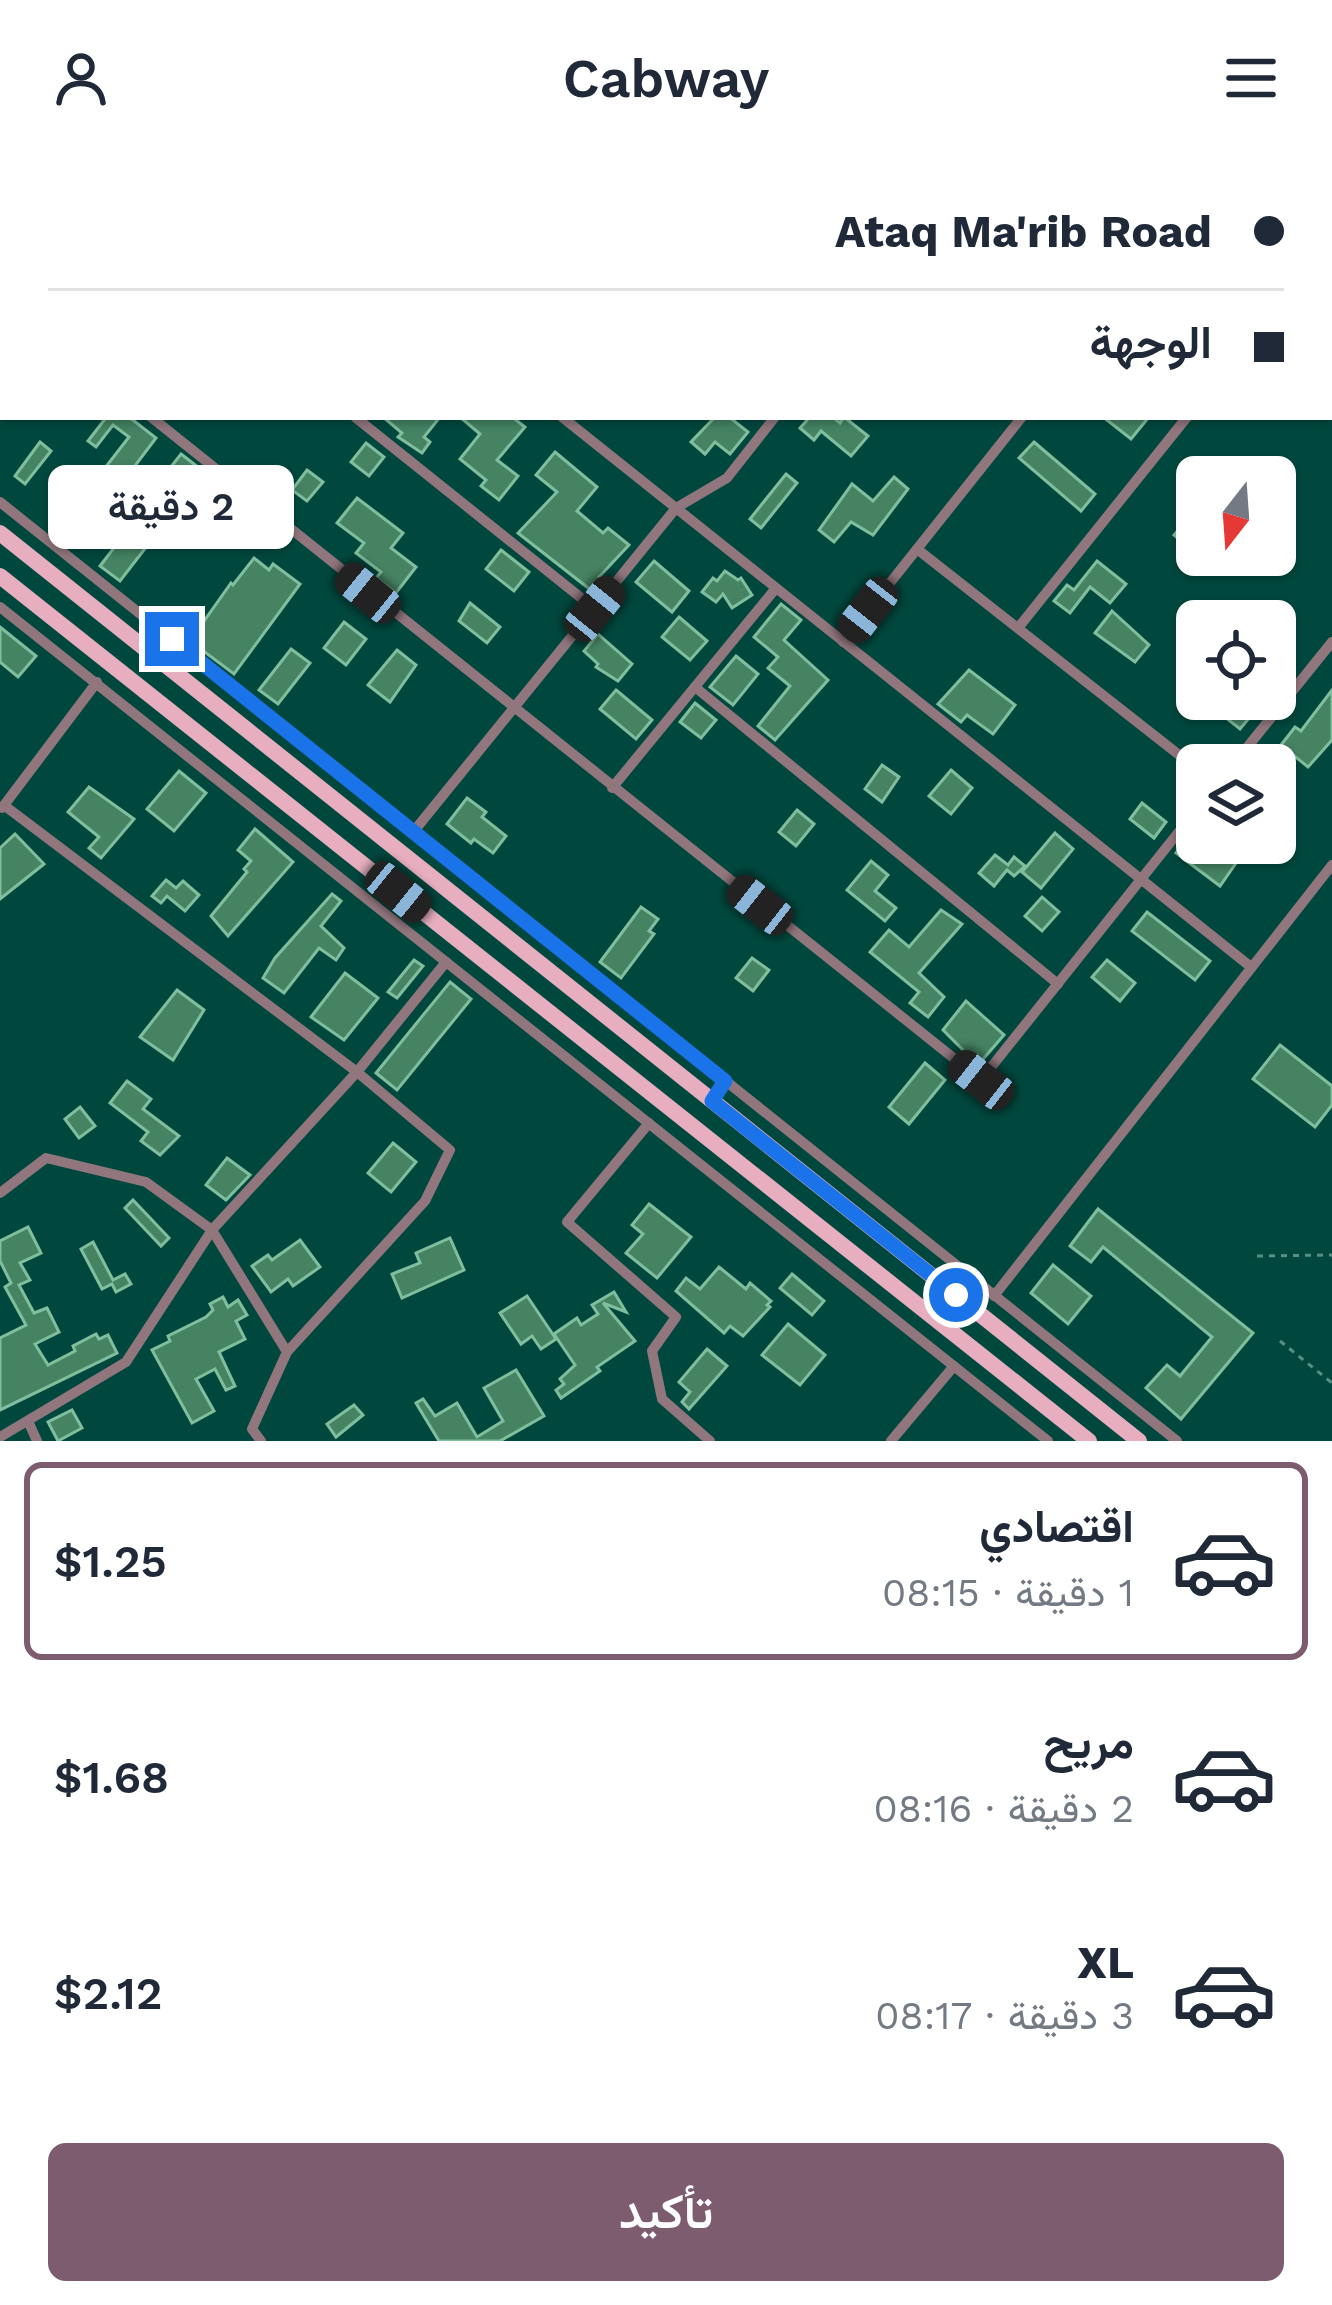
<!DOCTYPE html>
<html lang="ar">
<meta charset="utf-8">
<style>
:root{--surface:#fff;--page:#f6f6f7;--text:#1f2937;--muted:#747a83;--line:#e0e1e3;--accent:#7d5c70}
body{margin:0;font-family:"Work Sans",Vazirmatn,sans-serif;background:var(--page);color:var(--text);direction:rtl;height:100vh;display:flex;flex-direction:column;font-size:45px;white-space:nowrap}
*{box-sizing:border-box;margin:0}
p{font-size:39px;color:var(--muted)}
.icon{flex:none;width:66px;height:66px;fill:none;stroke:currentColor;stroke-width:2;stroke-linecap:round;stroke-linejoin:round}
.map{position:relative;height:1285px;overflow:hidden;direction:ltr}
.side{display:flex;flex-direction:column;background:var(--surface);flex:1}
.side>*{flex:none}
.banner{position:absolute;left:0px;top:0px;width:1332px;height:264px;box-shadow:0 3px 9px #0004;direction:rtl;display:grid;align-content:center;height:264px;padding:0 48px;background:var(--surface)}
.needle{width:78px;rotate:197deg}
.controls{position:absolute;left:1176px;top:300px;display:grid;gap:24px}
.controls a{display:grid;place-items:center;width:120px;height:120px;border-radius:18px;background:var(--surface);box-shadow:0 3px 9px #0004;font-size:60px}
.end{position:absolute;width:54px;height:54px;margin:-27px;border:15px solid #1a73e8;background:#fff;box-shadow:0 0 0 6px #fff}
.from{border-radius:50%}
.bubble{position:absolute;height:84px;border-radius:18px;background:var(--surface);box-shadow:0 3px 9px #0004;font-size:39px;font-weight:600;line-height:84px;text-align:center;direction:rtl}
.car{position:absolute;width:36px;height:72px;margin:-36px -18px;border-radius:15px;box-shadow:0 0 9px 3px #0007;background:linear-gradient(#222 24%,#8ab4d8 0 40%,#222 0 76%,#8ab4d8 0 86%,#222 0)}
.banner b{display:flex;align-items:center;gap:42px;height:114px;font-size:45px}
.banner b+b{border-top:3px solid var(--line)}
.banner i{width:30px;height:30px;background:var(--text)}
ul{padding:21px 0 0;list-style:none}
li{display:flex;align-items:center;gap:36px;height:198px;margin:0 24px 18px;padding:0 24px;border:6px solid transparent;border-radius:18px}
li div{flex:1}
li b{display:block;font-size:45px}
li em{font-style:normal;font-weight:600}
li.current{border-color:var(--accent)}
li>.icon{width:108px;height:108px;stroke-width:1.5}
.primary-button{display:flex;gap:24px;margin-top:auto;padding:24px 48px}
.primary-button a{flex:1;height:138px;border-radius:18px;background:var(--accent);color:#fff;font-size:48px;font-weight:600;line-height:138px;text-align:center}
header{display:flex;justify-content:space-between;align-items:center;height:156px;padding:0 48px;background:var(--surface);font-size:54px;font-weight:600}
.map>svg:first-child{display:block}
.building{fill:#458363;stroke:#80bf9d;stroke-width:3}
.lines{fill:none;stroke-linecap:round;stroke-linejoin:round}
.path{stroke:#568f86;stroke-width:3;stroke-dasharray:6 6;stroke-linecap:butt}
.street{stroke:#92767e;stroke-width:10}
.primary{stroke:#e6aebe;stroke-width:16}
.route{stroke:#1a73e8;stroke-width:15}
</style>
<header><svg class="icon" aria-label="menu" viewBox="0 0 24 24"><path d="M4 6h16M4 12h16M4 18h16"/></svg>Cabway<svg class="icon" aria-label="person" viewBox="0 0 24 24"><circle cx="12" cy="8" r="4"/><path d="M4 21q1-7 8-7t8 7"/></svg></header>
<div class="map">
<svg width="1332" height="1285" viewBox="0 0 1332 1285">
<rect width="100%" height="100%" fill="#00483e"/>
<g class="building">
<path d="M102,261H129L156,282L119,331L101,317L129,281L113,269L96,291L88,285L105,263Z"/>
<path d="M383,261H440L424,281L430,286L422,297L398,281L402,277Z"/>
<path d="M460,261H512L525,271L497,304L518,320L499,344L481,330L486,324L460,303L480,278Z"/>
<path d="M715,261H729L748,276L730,298L715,286L705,298L691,286Z"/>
<path d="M810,261H833L840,267L844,261L868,280L851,300L821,275L814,284L800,272Z"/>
<path d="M1103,261H1149L1131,283Z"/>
<path d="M40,286L51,295L25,328L15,320Z"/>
<path d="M1034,286L1095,338L1081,355L1019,302Z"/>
<path d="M366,287L384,301L369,320L351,306Z"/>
<path d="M555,296L597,331L577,355L603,377L608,372L629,389L599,421L601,423L592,435L518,377L557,336L536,319Z"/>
<path d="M181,298L229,335L188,387L164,368L120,425L100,410L157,336L182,355L198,333L170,312Z"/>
<path d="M307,314L323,326L307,345L292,334Z"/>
<path d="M786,318L797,327L761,372L750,363Z"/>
<path d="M894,321L908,333L873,379L851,366L834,386L819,374L852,328L873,345Z"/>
<path d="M357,342L403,377L391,392L416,411L396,437L376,422L381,416L356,397L364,387L337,367Z"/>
<path d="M1189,361L1197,367V398L1174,379Z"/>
<path d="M501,394L529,416L514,435L486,413Z"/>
<path d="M254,402L269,414L273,408L300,428L234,518L190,485L231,427L233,429Z"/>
<path d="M654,405L689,435L672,456L636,426Z"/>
<path d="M1097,405L1126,428L1110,447L1090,431L1070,457L1054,445L1067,429L1074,434Z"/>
<path d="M725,415L738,424L741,422L752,439L732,452L723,438L716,446L702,436L713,422L717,425Z"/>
<path d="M470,447L500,471L487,487L459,465Z"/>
<path d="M781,448L801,464L784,484L828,524L775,584L758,570L790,530L768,512L778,501L754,481Z"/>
<path d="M1112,455L1149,489L1135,506L1095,477Z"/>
<path d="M679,461L707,485L690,504L662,481Z"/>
<path d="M344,466L366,483L346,509L324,492Z"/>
<path d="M0,471L36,500L18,521L0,506Z"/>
<path d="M598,478L632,508L618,525L596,511L598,508L584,495Z"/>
<path d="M291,493L310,507L278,548L259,534Z"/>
<path d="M397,494L416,509L390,546L368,529Z"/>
<path d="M736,500L758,518L733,549L710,531Z"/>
<path d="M969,514L1015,549L993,578L967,559L961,566L938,548Z"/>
<path d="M616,534L652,564L636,583L600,553Z"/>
<path d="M1332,534V584L1308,611L1281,589L1295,571L1301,575Z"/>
<path d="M1202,543H1241L1255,555L1240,573Z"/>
<path d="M695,547L716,564L701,582L680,566Z"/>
<path d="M882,609L899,621L882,646L865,633Z"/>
<path d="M951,614L972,632L951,658L929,640Z"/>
<path d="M179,615L206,637L174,675L147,653Z"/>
<path d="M89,631L134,663L101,702L89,692L99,681L68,656Z"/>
<path d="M467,642L486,656L482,661L506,680L493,697L474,683L471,687L447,668Z"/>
<path d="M1142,647L1166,666L1154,682L1130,663Z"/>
<path d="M797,654L814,668L796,690L779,676Z"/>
<path d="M1197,669V687H1208L1236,707L1220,730L1176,697Z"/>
<path d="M255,673L293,706L228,780L211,760L247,716L244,713L251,705L238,694Z"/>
<path d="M1055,677L1073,693L1041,732L1022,716Z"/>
<path d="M15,678L44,708L0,743V692Z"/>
<path d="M995,699L1008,709L1014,701L1025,710L1014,720L1007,714L994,730L979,717Z"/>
<path d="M871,705L888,719L875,735L896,752L885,765L847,734Z"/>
<path d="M166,724L176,732L183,725L199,739L185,755L167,740L161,747L152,740Z"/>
<path d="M332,738L341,745L321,770L344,792L336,804L319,792L284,837L263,822L275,802Z"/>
<path d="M1042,741L1059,756L1042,775L1025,760Z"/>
<path d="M641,751L658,763L649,775L654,778L621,822L600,806Z"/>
<path d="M941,754L962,768L919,817L944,841L928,861L910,847L919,836L870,796L889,774L909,791Z"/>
<path d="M1147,756L1210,805L1195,824L1132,775Z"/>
<path d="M752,802L769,814L753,835L736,822Z"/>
<path d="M414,804L423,810L397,842L388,836Z"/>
<path d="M1107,804L1135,827L1120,845L1092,821Z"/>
<path d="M345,817L378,842L344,884L311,861Z"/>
<path d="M450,826L471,843L397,934L376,917Z"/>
<path d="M177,834L204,854L173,904L140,881Z"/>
<path d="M966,845L1004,879L978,909L943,874Z"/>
<path d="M1280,889L1332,930V949L1315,971L1253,923Z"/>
<path d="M925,907L945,924L909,968L889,951Z"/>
<path d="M127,925L151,943L143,953L179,980L160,999L141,985L148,976L110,947Z"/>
<path d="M80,951L95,970L79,982L65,963Z"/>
<path d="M393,987L416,1006L391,1036L368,1017Z"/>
<path d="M227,1002L250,1019L226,1044L206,1029Z"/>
<path d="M133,1044L169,1082L161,1090L125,1052Z"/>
<path d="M649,1048L691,1081L657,1122L626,1097L643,1078L632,1069Z"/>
<path d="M1098,1053L1253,1177L1181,1263L1146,1232L1167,1209L1180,1220L1212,1181L1103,1091L1091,1106L1070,1090Z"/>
<path d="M28,1071L41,1097L20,1107L30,1124L19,1129L34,1157L47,1152L59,1176L35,1188L48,1209L75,1195L73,1190L96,1178L99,1183L108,1179L117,1197L0,1254V1182L26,1169L5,1131L11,1127L0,1105V1085Z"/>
<path d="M450,1082L464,1114L402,1142L392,1118L420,1107L416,1097Z"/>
<path d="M300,1084L320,1111L293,1130L288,1123L271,1136L252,1110L268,1099L272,1104Z"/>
<path d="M93,1086L113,1124L125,1118L131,1128L116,1136L112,1128L102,1133L81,1093Z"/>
<path d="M1053,1109L1091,1140L1068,1168L1031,1137Z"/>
<path d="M719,1111L746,1133L750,1127L771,1145L767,1149L770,1151L743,1180L730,1170L724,1177L676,1135L686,1122L700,1133Z"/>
<path d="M792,1118L824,1145L812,1159L780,1132Z"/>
<path d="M614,1136L626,1156L603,1147L635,1185L597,1211L600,1215L561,1242L556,1234L564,1228L560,1223L575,1209L554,1178L577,1162L581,1169L598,1158L592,1149Z"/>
<path d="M527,1140L556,1183L541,1193L532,1180L521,1188L500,1157Z"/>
<path d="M223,1141L228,1151L238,1144L247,1159L236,1165L245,1183L219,1196L235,1230L226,1234L215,1213L196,1223L214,1255L192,1267L152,1194L170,1185L168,1180L206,1161L213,1154L210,1148Z"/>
<path d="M788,1168L825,1199L800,1229L762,1199Z"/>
<path d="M707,1193L727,1210L689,1253L682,1246L690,1236L679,1226Z"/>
<path d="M516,1214L544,1260L500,1285H439L416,1247L423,1243L435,1260L457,1247L477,1281L503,1265L484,1232Z"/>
<path d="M354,1249L363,1259L336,1281L327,1268Z"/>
<path d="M72,1254L82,1272L58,1285L48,1266Z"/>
</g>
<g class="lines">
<g class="path">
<path d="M1257,1100L1332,1099"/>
<path d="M1280,1185L1332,1227"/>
</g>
<g class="street">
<path d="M236,0L240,3"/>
<path d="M423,0L427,3"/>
<path d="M699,0L703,3"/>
<path d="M1305,0L1309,3"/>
<path d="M53,3L55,0"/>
<path d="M194,3L197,0"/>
<path d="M569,3L571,0"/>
<path d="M1228,3L1230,0"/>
<path d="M1329,19L1332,21"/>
<path d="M0,68L3,64"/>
<path d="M0,139L3,141"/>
<path d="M1329,175L1332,178"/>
<path d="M151,261L981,924L1197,653"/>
<path d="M355,261L595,453"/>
<path d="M562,261L1251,811"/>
<path d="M0,346L1177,1285"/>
<path d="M917,393L1197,613"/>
<path d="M0,451L1048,1285"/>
<path d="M1018,472L1187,261"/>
<path d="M843,486L1022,261"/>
<path d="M695,531L1058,828"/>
<path d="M1233,609L1332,486"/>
<path d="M612,632L776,432"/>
<path d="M5,650L357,916L450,994L425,1045L287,1196"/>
<path d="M2,652L97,526"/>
<path d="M414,675L676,352L727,322L775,261"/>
<path d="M649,967L567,1066L676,1161L652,1195L662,1243L710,1285"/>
<path d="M0,1037L46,1002L146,1026L212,1074L287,1196L252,1273L261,1285"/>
<path d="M994,1140L1332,709"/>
<path d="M28,1265L37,1285"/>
<path d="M0,1281L126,1206L212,1074L357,916L446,806"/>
<path d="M891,1285L954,1210"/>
</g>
<g class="primary">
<path d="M0,377L1139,1285"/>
<path d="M0,420L1089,1285"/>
</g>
</g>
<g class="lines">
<path class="route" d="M172,483L725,925L712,945L956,1139"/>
</g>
</svg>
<div class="controls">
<a><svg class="needle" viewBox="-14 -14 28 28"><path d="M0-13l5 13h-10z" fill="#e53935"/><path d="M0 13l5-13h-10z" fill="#747a83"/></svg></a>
<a><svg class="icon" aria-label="locate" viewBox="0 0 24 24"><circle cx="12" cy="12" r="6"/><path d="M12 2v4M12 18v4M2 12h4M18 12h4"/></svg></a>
<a><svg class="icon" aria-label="layers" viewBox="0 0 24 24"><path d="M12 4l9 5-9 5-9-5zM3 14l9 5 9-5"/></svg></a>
</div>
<i class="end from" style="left:956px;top:1139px"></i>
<i class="end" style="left:172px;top:483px"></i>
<div class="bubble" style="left:48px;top:309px;width:246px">2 دقيقة</div>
<i class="car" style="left:368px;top:437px;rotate:309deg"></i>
<i class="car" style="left:595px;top:453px;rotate:39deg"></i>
<i class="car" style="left:868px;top:454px;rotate:218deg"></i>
<i class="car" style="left:398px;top:736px;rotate:129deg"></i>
<i class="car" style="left:760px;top:749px;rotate:308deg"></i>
<i class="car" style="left:981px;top:924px;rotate:308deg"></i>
<div class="banner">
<b><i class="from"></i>Ataq Ma'rib Road</b>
<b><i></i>الوجهة</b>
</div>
</div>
<section class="side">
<ul>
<li class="current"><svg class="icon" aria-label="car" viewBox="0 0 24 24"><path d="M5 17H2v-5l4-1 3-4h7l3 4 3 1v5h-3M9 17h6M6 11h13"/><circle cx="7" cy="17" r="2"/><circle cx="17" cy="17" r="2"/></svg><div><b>اقتصادي</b><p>1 دقيقة · 08:15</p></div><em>$1.25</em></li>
<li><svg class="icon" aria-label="car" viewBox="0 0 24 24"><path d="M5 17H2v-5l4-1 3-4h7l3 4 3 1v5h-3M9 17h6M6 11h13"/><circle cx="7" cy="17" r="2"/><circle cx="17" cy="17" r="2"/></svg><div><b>مريح</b><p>2 دقيقة · 08:16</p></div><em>$1.68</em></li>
<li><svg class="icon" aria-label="car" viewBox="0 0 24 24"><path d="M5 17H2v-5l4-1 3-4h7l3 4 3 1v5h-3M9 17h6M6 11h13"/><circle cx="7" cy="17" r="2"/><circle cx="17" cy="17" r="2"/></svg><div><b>XL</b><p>3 دقيقة · 08:17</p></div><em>$2.12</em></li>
</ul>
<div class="primary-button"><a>تأكيد</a></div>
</section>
